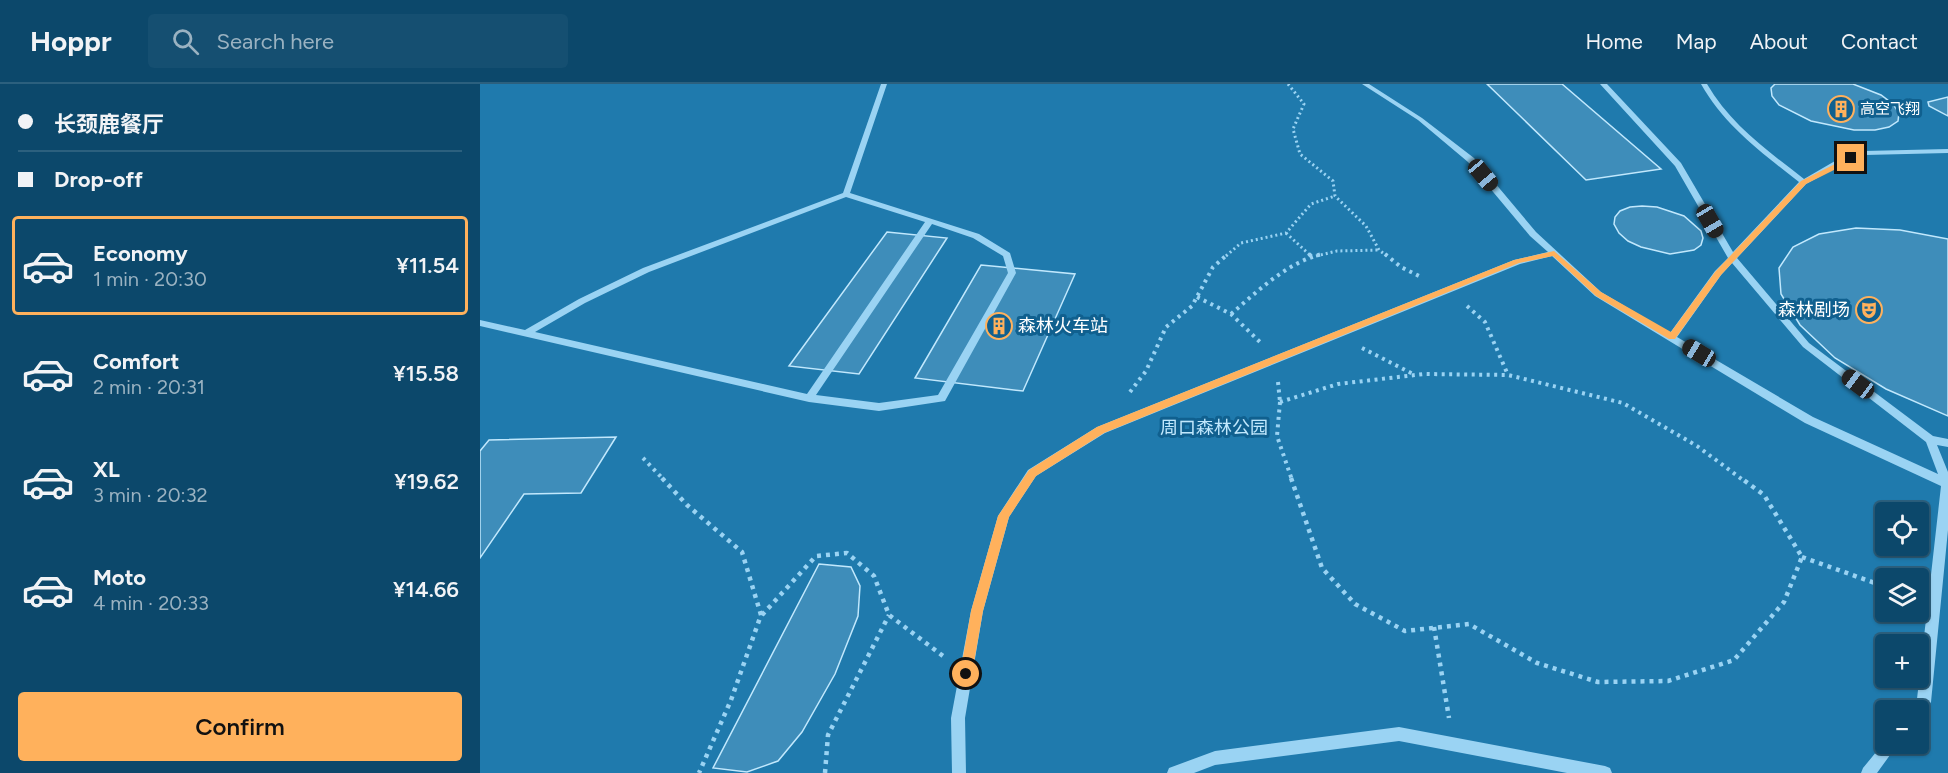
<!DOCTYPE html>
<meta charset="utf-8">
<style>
:root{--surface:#0c486b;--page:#154f71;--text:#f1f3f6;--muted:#9ab2c1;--line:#2c607e;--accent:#ffb15c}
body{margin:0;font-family:Figtree,"Noto Sans SC",sans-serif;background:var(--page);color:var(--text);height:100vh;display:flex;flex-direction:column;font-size:22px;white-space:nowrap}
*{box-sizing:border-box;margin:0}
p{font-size:20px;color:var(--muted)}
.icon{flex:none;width:33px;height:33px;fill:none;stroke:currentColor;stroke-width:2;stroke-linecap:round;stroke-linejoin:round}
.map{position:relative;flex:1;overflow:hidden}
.sheet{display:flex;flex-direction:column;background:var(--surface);width:480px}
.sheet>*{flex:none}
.guide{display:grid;align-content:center;height:132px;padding:0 18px;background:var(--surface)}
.tools{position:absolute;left:1395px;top:418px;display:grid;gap:12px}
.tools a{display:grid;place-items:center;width:54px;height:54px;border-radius:6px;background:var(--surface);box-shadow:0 2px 4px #0004,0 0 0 2px var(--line);font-size:30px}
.end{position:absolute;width:27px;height:27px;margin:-14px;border:8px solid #ffb15c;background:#111;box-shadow:0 0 0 3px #111}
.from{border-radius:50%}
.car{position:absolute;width:18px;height:36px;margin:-18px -9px;border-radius:8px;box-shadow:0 0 4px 2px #0007;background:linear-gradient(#222 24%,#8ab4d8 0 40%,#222 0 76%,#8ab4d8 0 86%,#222 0)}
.guide b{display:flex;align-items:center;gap:21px;height:57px;font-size:22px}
.guide b+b{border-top:2px solid var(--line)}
.guide i{width:15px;height:15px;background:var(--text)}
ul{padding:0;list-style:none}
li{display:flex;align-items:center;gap:18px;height:99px;margin:0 12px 9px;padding:0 6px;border:3px solid transparent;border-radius:6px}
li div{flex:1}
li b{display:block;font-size:22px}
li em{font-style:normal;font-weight:600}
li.current{border-color:var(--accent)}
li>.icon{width:54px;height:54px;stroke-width:1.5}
.cta{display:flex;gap:12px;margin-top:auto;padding:12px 18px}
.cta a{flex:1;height:69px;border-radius:6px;background:var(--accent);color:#111;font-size:24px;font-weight:600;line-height:69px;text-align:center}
header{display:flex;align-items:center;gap:36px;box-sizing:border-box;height:84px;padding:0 30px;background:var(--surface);border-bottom:2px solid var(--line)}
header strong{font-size:28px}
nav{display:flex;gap:33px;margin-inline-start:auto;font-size:21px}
.search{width:420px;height:54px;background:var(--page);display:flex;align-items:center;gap:15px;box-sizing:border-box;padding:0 21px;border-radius:6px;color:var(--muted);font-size:22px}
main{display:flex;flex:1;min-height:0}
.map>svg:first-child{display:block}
.green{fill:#1f7aad;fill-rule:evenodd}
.building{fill:#3e8dba;stroke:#c1e8fd;stroke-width:1.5}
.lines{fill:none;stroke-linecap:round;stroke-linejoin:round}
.path-far2{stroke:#9ad3f3;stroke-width:3;stroke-dasharray:2 3;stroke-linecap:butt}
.path-far1{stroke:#9ad3f3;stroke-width:4;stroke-dasharray:3 4.5;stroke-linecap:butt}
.path{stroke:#9ad3f3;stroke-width:4.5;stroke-dasharray:4 5;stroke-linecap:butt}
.minor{fill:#9ad3f3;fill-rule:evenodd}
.route{fill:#ffb15c}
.labels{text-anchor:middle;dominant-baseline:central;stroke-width:6;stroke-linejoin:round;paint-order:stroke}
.far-poi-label{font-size:15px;fill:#fff;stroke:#10608f;text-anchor:start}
.poi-label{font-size:18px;fill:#fff;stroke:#10608f;text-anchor:end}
.park-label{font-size:18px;fill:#c1e8fd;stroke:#10608f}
</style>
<header>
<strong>Hoppr</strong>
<div class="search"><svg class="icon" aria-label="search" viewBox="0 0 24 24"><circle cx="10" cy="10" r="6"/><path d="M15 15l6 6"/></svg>Search here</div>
<nav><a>Home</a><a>Map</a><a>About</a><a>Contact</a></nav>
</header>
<main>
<section class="sheet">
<div class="guide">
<b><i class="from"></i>长颈鹿餐厅</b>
<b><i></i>Drop-off</b>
</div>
<ul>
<li class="current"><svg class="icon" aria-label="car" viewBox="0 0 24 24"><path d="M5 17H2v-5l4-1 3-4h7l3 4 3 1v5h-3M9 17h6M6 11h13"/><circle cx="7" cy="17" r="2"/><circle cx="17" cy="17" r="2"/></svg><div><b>Economy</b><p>1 min · 20:30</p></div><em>¥11.54</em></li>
<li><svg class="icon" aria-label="car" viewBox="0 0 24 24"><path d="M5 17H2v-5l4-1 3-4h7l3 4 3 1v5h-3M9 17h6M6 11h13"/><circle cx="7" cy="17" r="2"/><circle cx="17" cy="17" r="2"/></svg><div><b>Comfort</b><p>2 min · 20:31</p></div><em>¥15.58</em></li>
<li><svg class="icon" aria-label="car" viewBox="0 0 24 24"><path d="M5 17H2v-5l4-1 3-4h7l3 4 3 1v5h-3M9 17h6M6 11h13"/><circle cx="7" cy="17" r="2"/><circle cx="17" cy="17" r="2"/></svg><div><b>XL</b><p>3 min · 20:32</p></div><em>¥19.62</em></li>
<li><svg class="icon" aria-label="car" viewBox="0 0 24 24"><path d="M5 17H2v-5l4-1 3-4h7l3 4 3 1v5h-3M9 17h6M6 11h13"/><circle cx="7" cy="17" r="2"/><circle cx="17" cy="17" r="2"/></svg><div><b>Moto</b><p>4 min · 20:33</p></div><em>¥14.66</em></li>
</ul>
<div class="cta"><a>Confirm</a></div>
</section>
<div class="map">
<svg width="1468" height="689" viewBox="0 0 1468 689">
<rect width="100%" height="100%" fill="#10608f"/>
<path class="green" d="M0,0H1468V689H0ZM1406,429H1438V462H1406ZM1406,495H1438V528H1406ZM1406,561H1438V594H1406ZM1406,627H1438V660H1406Z"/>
<g class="building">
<path d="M1007,0H1082L1181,85L1106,96Z"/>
<path d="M1295,0H1373L1401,11L1413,20L1419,29L1418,37L1409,43L1395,46H1374L1331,37L1299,21L1292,12L1291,4Z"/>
<path d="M1468,13V32L1449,22L1448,18Z"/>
<path d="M1162,122L1177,123L1204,132L1221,147L1223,154L1221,161L1214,166L1190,170L1161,163L1148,157L1139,149L1134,140L1135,133L1140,127L1150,123Z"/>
<path d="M1376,144L1420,146L1468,155V332L1406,305L1355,274L1320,241L1301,210L1299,184L1313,163L1339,150Z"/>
<path d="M407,148L467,154L379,290L309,282Z"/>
<path d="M501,181L595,190L543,307L435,294Z"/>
<path d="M136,353L101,409L44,410L0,474V367L9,356Z"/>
<path d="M339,480L371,483L380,502L378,532L355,590L322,648L298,677L267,688L233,684Z"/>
</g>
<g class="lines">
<g class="path-far2">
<path d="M808,0L824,20L813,45L820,70L853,97L855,112L886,142L899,166L907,172"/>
<path d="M806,149L831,172"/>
<path d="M746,172L761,159L806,149L831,120L855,112"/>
<path d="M836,172L857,167L899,166"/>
</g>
<g class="path-far1">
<path d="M829,170L832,173"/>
<path d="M905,170L921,183L941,193"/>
<path d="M717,213L751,230L781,259"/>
<path d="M987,222L1005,238L1028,291"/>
<path d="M751,230C778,207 806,179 842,170"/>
<path d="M882,264L935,291"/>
<path d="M798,298L800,318"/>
<path d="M650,308L666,287L686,243L712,222L733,183L748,170"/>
<path d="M800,318L797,352L812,396"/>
<path d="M800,318L858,300L944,290L1028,291L1143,319L1217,362L1263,396"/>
<path d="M163,374L184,396"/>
</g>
<g class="path">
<path d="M182,394L207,421L262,468L281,531L251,616L219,689"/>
<path d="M811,394L842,484L875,520L925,547L989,540L1057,579L1118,598L1188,597L1254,576L1304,518L1322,473L1284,411L1261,394"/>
<path d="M1322,473L1406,503"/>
<path d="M282,531L336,472L367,469L394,492L409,531L463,572"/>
<path d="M954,543L969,634"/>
<path d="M345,689L348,651L409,531"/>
</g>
<g class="minor">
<path d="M401,0H407L370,109L499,150L530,169L536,189L465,317L399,327L329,318L0,242V236L45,246L99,215L163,184L363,109ZM366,113L445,138L327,310L55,248L105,219L169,188ZM452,140L493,154L523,172L528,189L458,311L399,319L336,311Z"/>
<path d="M882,0H889L942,34L994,74L1056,148L1121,208L1190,249L1235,187L1248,174L1195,82L1120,0H1127L1201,79L1253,168L1319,98C1282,69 1244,41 1221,0H1227C1250,40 1288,67 1324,95L1355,77L1384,67L1468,65V69L1385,71L1361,81L1326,100L1257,174L1329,259L1453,352L1468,355V363L1457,361L1468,388V446L1451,618L1442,632L1438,633V627H1430L1437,615L1461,402L1325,339L1115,212L1072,172L1040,180L625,349L556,392L529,433L503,527L485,634L486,689H472L471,634L491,527L518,432L548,386L617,343L1034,176L1068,168L1050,152L988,78L938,36ZM1252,179L1323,263L1446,358L1458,390L1333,333L1197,253L1241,191Z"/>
<path d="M919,643L1125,682L1130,684L1132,689H1087L919,657L735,681L714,689H687L689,684L735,667Z"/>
<path d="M1406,656V660H1418L1397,689H1381L1383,684Z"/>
</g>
</g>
<path class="route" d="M1371,72L1374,76L1326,100L1241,191L1195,255H1189L1116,212L1073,172L1039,179L624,349L556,392L529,433L503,527L492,590L490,594H482L480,590L491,527L518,432L549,386L617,343L1034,176L1074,167L1121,208L1191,248L1235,188L1321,97Z"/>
<defs>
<symbol id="building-ring" viewBox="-11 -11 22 22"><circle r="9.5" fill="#10608f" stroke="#ffb15c" stroke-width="1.5"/><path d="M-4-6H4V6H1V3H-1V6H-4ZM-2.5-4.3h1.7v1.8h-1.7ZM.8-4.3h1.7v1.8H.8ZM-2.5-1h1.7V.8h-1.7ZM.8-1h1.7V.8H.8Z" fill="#ffb15c"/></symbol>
<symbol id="theatre-ring" viewBox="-11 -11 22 22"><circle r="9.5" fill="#10608f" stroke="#ffb15c" stroke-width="1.5"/><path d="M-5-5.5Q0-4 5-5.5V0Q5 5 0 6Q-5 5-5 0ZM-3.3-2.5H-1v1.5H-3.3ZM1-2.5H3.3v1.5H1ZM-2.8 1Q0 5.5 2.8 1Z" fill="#ffb15c"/></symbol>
</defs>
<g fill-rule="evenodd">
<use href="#building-ring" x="1346" y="10" width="30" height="30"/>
<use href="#theatre-ring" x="1374" y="211" width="30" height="30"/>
<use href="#building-ring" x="504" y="227" width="30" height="30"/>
</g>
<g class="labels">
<g class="far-poi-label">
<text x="1380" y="25">高空飞翔</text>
</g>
<g class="poi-label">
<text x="1370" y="226">森林剧场</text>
<text x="538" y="242" text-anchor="start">森林火车站</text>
</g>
<g class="park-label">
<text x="734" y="344">周口森林公园</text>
</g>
</g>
</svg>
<div class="tools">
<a><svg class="icon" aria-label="locate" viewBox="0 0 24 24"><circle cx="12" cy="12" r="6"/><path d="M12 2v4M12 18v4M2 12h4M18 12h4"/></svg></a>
<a><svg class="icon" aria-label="layers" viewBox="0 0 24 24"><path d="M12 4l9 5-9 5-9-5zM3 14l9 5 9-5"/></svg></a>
<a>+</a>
<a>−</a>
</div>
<i class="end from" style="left:486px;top:590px"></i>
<i class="end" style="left:1371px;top:74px"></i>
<i class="car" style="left:1003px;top:91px;rotate:140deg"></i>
<i class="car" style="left:1230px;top:137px;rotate:150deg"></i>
<i class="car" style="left:1219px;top:269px;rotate:301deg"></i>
<i class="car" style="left:1378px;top:300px;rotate:307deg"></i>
</div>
</main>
